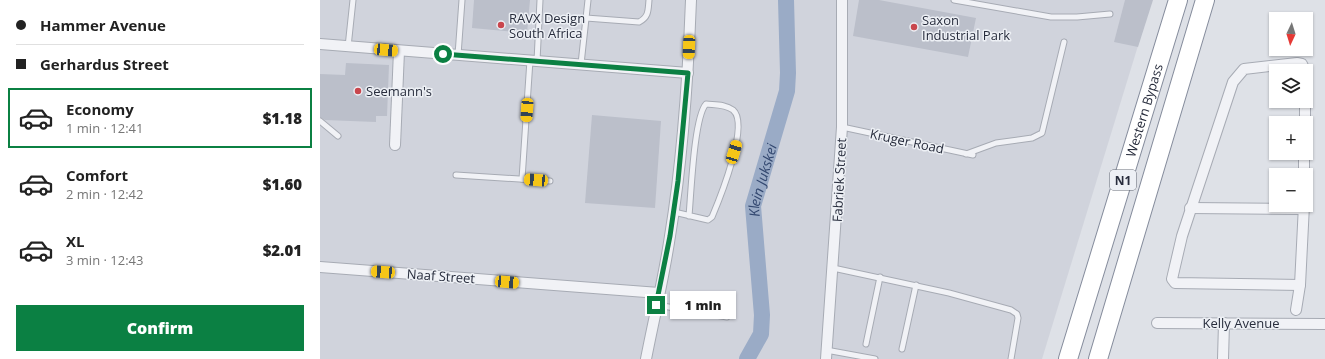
<!DOCTYPE html>
<meta charset="utf-8">
<style>
:root{--surface:#fff;--page:#f6f6f6;--text:#222;--muted:#767676;--line:#e0e0e0;--accent:#0b8043}
body{margin:0;font-family:"Open Sans",sans-serif;background:var(--page);color:var(--text);height:100vh;display:flex;flex-direction:column;font-size:15px;white-space:nowrap}
*{box-sizing:border-box;margin:0}
p{font-size:13px;color:var(--muted)}
.icon{flex:none;width:22px;height:22px;fill:none;stroke:currentColor;stroke-width:2;stroke-linecap:round;stroke-linejoin:round}
.map{position:relative;flex:1;overflow:hidden}
.panel{display:flex;flex-direction:column;background:var(--surface);width:320px}
.panel>*{flex:none}
.banner{display:grid;align-content:center;height:88px;padding:0 16px;background:var(--surface)}
.needle{width:26px;rotate:184deg}
.tools{position:absolute;left:949px;top:12px;display:grid;gap:8px}
.tools a{display:grid;place-items:center;width:44px;height:44px;border-radius:0px;background:var(--surface);box-shadow:0 1px 3px #0004;font-size:20px}
.end{position:absolute;width:18px;height:18px;margin:-9px;border:5px solid #0b8043;background:#fff;box-shadow:0 0 0 2px #fff}
.from{border-radius:50%}
.bubble{position:absolute;height:28px;border-radius:0px;background:var(--surface);box-shadow:0 1px 3px #0004;font-size:13px;font-weight:800;line-height:28px;text-align:center}
.car{position:absolute;width:12px;height:24px;margin:-12px -6px;border-radius:5px;box-shadow:0 0 3px 1px #0007;background:linear-gradient(#f5c518 24%,#345 0 40%,#f5c518 0 76%,#345 0 86%,#f5c518 0)}
.banner b{display:flex;align-items:center;gap:14px;height:38px;font-size:15px}
.banner b+b{border-top:1px solid var(--line)}
.banner i{width:10px;height:10px;background:var(--text)}
ul{padding:0;list-style:none}
li{display:flex;align-items:center;gap:12px;height:60px;margin:0 8px 6px;padding:0 8px;border:2px solid transparent;border-radius:0px}
li div{flex:1}
li b{display:block;font-size:15px}
li em{font-style:normal;font-weight:800}
li.on{border-color:var(--accent)}
li>.icon{width:36px;height:36px;stroke-width:1.5}
.cta{display:flex;gap:8px;margin-top:auto;padding:8px 16px}
.cta a{flex:1;height:46px;border-radius:0px;background:var(--accent);color:#fff;font-size:16px;font-weight:800;line-height:46px;text-align:center}
main{display:flex;flex:1;min-height:0}
.map>svg:first-child{display:block}
.built{fill:#d0d3dc}
.lines{fill:none;stroke-linecap:round;stroke-linejoin:round}
.river{stroke:#9aabc6;stroke-width:16}
.building{fill:#bbbfca}
.lane-casing{stroke:#a7abb4;stroke-width:7}
.street-casing{stroke:#a7abb4;stroke-width:12}
.highway-casing{stroke:#868d9d;stroke-width:20}
.lane{stroke:#f1f2f6;stroke-width:5}
.street{stroke:#f1f2f6;stroke-width:10}
.highway{stroke:#fff;stroke-width:18}
.route{stroke:#0b8043;stroke-width:5}
.poi-dot{fill:#c9464d;stroke:#edf0f5;stroke-width:1.5}
.labels{text-anchor:middle;dominant-baseline:central;stroke-width:3;stroke-linejoin:round;paint-order:stroke}
.shield{fill:#edf0f5;stroke:#636874;stroke-width:1}
.shield-label{font-size:12px;font-weight:bold;fill:#282d3d}
.poi-label{font-size:13px;fill:#282d3d;stroke:#edf0f5;text-anchor:start}
.street-label{font-size:13px;fill:#282d3d;stroke:#edf0f5}
.water-label{font-size:14px;font-style:italic;fill:#334870;stroke:#edf0f5}
</style>
<main>
<section class="panel">
<div class="banner">
<b><i class="from"></i>Hammer Avenue</b>
<b><i></i>Gerhardus Street</b>
</div>
<ul>
<li class="on"><svg class="icon" aria-label="car" viewBox="0 0 24 24"><path d="M5 17H2v-5l4-1 3-4h7l3 4 3 1v5h-3M9 17h6M6 11h13"/><circle cx="7" cy="17" r="2"/><circle cx="17" cy="17" r="2"/></svg><div><b>Economy</b><p>1 min · 12:41</p></div><em>$1.18</em></li>
<li><svg class="icon" aria-label="car" viewBox="0 0 24 24"><path d="M5 17H2v-5l4-1 3-4h7l3 4 3 1v5h-3M9 17h6M6 11h13"/><circle cx="7" cy="17" r="2"/><circle cx="17" cy="17" r="2"/></svg><div><b>Comfort</b><p>2 min · 12:42</p></div><em>$1.60</em></li>
<li><svg class="icon" aria-label="car" viewBox="0 0 24 24"><path d="M5 17H2v-5l4-1 3-4h7l3 4 3 1v5h-3M9 17h6M6 11h13"/><circle cx="7" cy="17" r="2"/><circle cx="17" cy="17" r="2"/></svg><div><b>XL</b><p>3 min · 12:43</p></div><em>$2.01</em></li>
</ul>
<div class="cta"><a>Confirm</a></div>
</section>
<div class="map">
<svg width="1005" height="359" viewBox="0 0 1005 359">
<rect width="100%" height="100%" fill="#dee1e7"/>
<path class="built" d="M0,0H832L722,359H0Z"/>
<g class="lines">
<path class="river" id="s1" d="M427,359L441,334L442,315L433,206L467,91L468,73L466,0"/>
</g>
<g class="building">
<path d="M154,0H210L207,33L152,28Z"/>
<path d="M539,0H559L656,18L648,57L533,36Z"/>
<path d="M805,0H833L818,47L794,42Z"/>
<path d="M26,63L69,65L67,116H56V122L5,120L0,117V74L25,75Z"/>
<path d="M272,115L341,121L335,208L265,203Z"/>
</g>
<g class="lines">
<defs>
<g id="lane">
<path d="M634,0L731,17H757L790,14"/>
<path d="M266,18L319,22C329,17 328,10 329,0"/>
<path d="M28,47L33,0"/>
<path d="M138,55L142,0"/>
<path d="M217,61L220,0"/>
<path d="M261,64L268,0"/>
<path d="M0,121L18,136"/>
<path d="M522,127L653,155"/>
<path d="M646,154L676,143L712,138L722,133L744,42"/>
<path d="M136,175L230,181"/>
<path d="M202,179L210,60"/>
<path d="M354,212L388,220L392,217C400,198 430,124 413,110C405,104 395,105 386,104C374,117 371,194 369,216"/>
<path d="M513,268L629,293L691,310L697,314L698,318L691,359"/>
<path d="M337,305L407,317"/>
<path d="M546,344L560,277"/>
<path d="M582,349L596,285"/>
<path d="M506,350L555,359"/>
</g>
<g id="street">
<path d="M0,44L368,73"/>
<path d="M985,123V101"/>
<path d="M75,145L79,51"/>
<path d="M984,175V153"/>
<path d="M870,208L984,209"/>
<path d="M0,267L339,293"/>
<path d="M980,285L855,283L852,279L862,236L913,82L924,69L977,63L982,64L985,71"/>
<path d="M976,310L980,285L984,205"/>
<path d="M837,323L1005,324"/>
<path d="M326,359C334,318 344,277 350,236C363,158 368,79 371,0"/>
<path d="M506,359L522,127V0"/>
<path d="M903,359L904,323"/>
</g>
<g id="highway">
<path id="s2" d="M748,359L858,0"/>
<path d="M778,359L885,0"/>
</g>
</defs>
<use href="#lane" class="lane-casing"/>
<use href="#street" class="street-casing"/>
<use href="#highway" class="highway-casing"/>
<use href="#lane" class="lane"/>
<use href="#street" class="street"/>
<use href="#highway" class="highway"/>
</g>
<g class="lines">
<path class="route" d="M123,54L368,73L358,181L350,236L336,305"/>
</g>
<g class="poi-dot">
<circle cx="181" cy="25" r="4"/>
<circle cx="594" cy="27" r="4"/>
<circle cx="38" cy="91" r="4"/>
</g>
<g class="labels">
<rect class="shield" x="790" y="170" width="26" height="20" rx="3"/>
<g class="shield-label">
<text x="803" y="180">N1</text>
</g>
<g class="poi-label">
<text x="189" y="18">RAVX Design<tspan x="189" dy="15">South Africa</tspan></text>
<text x="602" y="20">Saxon<tspan x="602" dy="15">Industrial Park</tspan></text>
<text x="46" y="91">Seemann's</text>
</g>
<g class="street-label">
<text stroke="none"><textPath href="#s2" startOffset="260">Western Bypass</textPath></text>
<text transform="translate(587 141) rotate(12)">Kruger Road</text>
<text transform="translate(519 180) rotate(-87)">Fabriek Street</text>
<text transform="translate(121 276) rotate(4)">Naaf Street</text>
<text x="921" y="323">Kelly Avenue</text>
</g>
<g class="water-label">
<text stroke="none"><textPath href="#s1" startOffset="184">Klein Jukskei</textPath></text>
</g>
</g>
</svg>
<div class="tools">
<a><svg class="needle" viewBox="-14 -14 28 28"><path d="M0-13l5 13h-10z" fill="#e53935"/><path d="M0 13l5-13h-10z" fill="#767676"/></svg></a>
<a><svg class="icon" aria-label="layers" viewBox="0 0 24 24"><path d="M12 4l9 5-9 5-9-5zM3 14l9 5 9-5"/></svg></a>
<a>+</a>
<a>−</a>
</div>
<i class="end from" style="left:123px;top:54px"></i>
<i class="end" style="left:336px;top:305px"></i>
<div class="bubble" style="left:350px;top:291px;width:66px">1 min</div>
<i class="car" style="left:369px;top:47px;rotate:182deg"></i>
<i class="car" style="left:66px;top:50px;rotate:95deg"></i>
<i class="car" style="left:207px;top:110px;rotate:184deg"></i>
<i class="car" style="left:414px;top:152px;rotate:17deg"></i>
<i class="car" style="left:216px;top:180px;rotate:274deg"></i>
<i class="car" style="left:63px;top:272px;rotate:274deg"></i>
<i class="car" style="left:187px;top:282px;rotate:95deg"></i>
</div>
</main>
